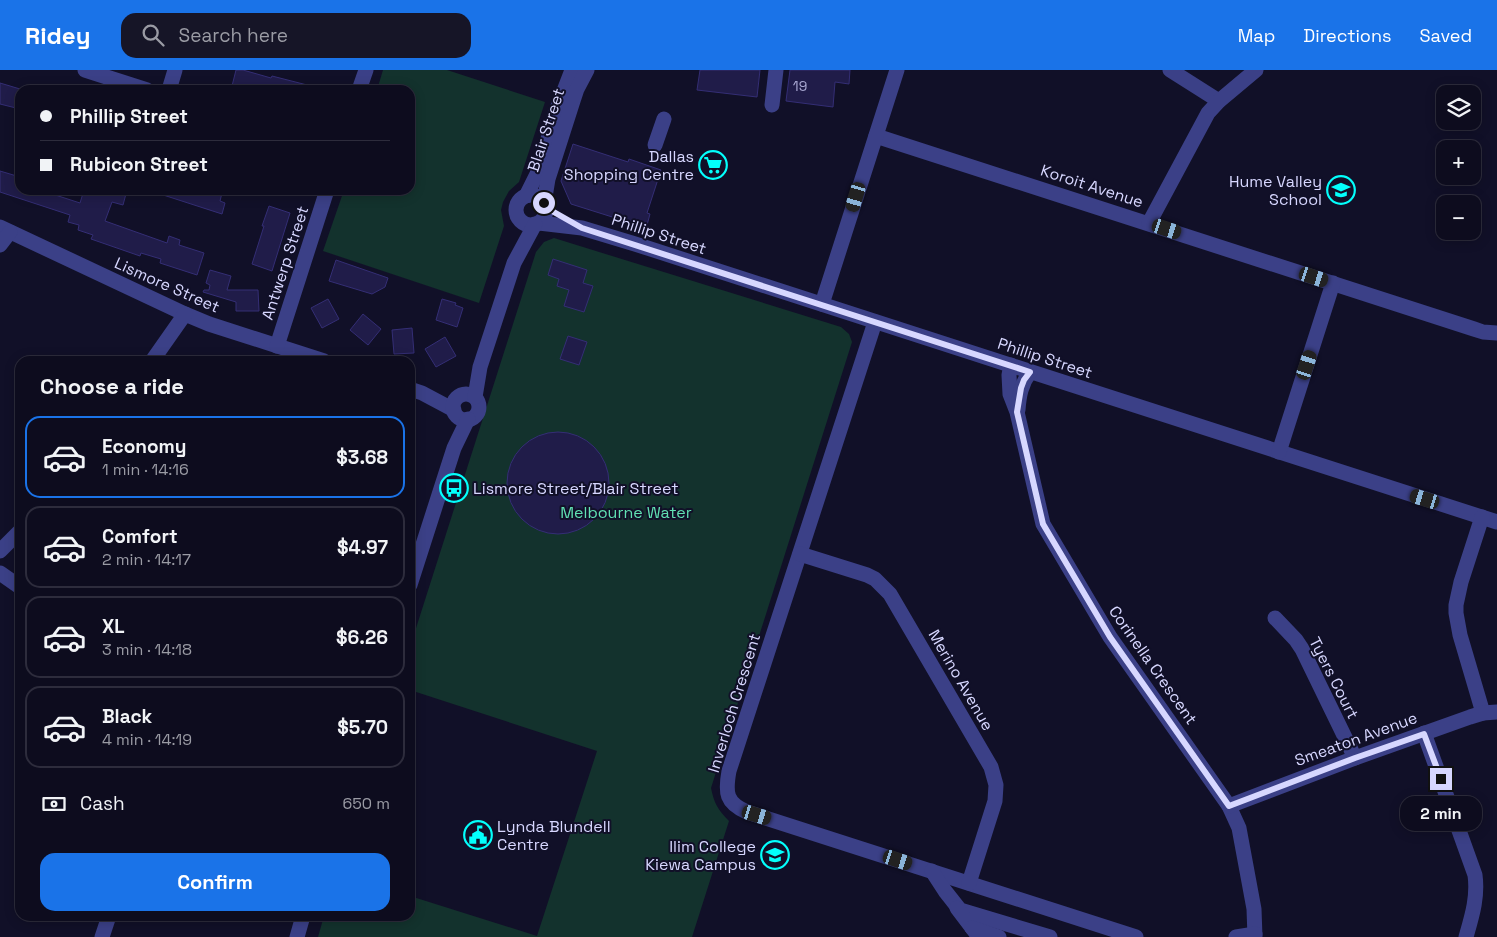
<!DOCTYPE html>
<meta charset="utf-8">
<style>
:root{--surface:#0d0c1e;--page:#161527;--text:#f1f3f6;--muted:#9a9ba4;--line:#2d2c3c;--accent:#1a73e8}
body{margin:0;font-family:"Space Grotesk",sans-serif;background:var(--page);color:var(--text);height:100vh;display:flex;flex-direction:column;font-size:19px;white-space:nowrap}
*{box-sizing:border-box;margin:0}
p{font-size:16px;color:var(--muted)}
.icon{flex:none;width:28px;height:28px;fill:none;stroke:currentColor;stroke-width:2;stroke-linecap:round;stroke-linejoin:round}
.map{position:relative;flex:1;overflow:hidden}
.sheet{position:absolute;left:15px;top:286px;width:400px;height:565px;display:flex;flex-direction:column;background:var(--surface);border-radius:15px;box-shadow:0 2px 12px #0003,0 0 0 1px var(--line)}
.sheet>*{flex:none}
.hud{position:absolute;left:15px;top:15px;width:400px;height:110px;border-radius:15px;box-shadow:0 2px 12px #0003,0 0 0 1px var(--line);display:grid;align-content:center;height:110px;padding:0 25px;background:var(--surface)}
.tools{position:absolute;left:1436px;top:15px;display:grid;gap:10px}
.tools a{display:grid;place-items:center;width:45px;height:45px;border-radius:10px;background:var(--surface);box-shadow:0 2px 12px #0003,0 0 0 1px var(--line);font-size:25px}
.end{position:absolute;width:22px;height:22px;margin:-11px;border:6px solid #d7d7ff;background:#111;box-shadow:0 0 0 2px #111}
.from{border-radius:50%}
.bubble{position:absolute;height:35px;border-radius:15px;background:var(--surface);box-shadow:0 2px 12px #0003,0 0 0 1px var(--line);font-size:16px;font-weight:800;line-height:35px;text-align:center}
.car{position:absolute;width:15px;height:30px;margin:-15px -8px;border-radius:6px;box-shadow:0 0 4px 1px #0007;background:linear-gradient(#222 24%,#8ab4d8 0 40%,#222 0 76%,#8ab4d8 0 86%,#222 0)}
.hud b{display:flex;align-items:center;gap:18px;height:48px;font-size:19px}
.hud b+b{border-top:1px solid var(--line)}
.hud i{width:12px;height:12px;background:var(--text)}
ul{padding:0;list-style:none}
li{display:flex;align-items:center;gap:15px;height:82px;margin:0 10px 8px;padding:0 15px;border:2px solid var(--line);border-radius:15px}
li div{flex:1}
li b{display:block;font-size:19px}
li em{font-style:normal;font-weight:800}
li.active{border-color:var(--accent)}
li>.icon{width:45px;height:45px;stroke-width:1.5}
h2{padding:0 25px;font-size:22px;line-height:60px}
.pay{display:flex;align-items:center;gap:12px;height:55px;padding:0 25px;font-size:19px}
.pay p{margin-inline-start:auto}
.cta{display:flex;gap:10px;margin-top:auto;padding:10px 25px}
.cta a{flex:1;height:58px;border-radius:15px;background:var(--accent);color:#fff;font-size:20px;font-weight:800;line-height:58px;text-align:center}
header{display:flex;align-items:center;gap:30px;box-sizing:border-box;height:70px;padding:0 25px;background:var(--accent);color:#fff}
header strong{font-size:24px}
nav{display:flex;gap:28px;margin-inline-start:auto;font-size:18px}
.search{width:350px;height:45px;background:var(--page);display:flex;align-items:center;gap:12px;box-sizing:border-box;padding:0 18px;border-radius:15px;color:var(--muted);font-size:19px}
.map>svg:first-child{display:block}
.green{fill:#13322d}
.building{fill:#201c49;stroke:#342e75}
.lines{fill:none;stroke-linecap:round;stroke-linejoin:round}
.minor{stroke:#3b4087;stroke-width:15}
.route{stroke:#d7d7ff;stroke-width:6}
.labels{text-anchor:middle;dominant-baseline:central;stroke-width:4;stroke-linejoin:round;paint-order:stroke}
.number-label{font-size:14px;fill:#a9a8d2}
.street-label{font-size:16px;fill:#d7d7ff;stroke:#111028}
.poi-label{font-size:16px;fill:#d7d7ff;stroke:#111028;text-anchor:end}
.park-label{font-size:16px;fill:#61e1b3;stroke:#111028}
</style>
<header>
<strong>Ridey</strong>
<div class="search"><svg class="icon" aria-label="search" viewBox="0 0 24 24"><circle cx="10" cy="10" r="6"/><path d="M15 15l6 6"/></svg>Search here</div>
<nav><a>Map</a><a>Directions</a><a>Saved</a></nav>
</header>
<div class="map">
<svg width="1497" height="867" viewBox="0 0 1497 867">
<rect width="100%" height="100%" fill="#111028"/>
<g class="green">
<path d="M383,0H447L545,32L519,112L509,121L503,132L501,140L504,156L479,233L323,181L344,120H410V20H377Z"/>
<path d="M554,168L841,257L849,264L852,272L711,718C714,733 718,740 729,751L692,867H318L324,846H410V826L537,866L597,681L410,620V577L536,182L544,172Z"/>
</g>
<g class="building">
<path d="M236,0H243L271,8L272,6L311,16V20H231Z"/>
<path d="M700,0H760L757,27L697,20Z"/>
<path d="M790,0H850L849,14L835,12L833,37L786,31Z"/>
<path d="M0,13L20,19V39L0,34Z"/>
<path d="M573,74L628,92L629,89L661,100L647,143L650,144L647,155L645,154L644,157L571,134L561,111Z"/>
<path d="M0,101L20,107V120H40L80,133L84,120H127L123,135L112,132L105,151L167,173L169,166L180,170L179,175L204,183L197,205L160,193L161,189L141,183L140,186L91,169L93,165L78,160L79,155L68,152L70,145L0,122Z"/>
<path d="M154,120H212L222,123L220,131L225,133L222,144L154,122Z"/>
<path d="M269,136L290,143L272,201L252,194L264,156H262Z"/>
<path d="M553,189L587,200L583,213L593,216L584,242L564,236L569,220L557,216L559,209L548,205Z"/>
<path d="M336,190L388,208L385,217L372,224L329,211Z"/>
<path d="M210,200L231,206L227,220H258L259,241H236V232L203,222L204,220H209L210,215L206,213Z"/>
<path d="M328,229L339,249L322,258L311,238Z"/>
<path d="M442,229L456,233L455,235L463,238L457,257L436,250Z"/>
<path d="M363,244L381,259L368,275L350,260Z"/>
<path d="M412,258L414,283L394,284L392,260Z"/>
<path d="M568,266L587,272L579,295L560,289Z"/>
<path d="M445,267L456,286L436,297L425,279Z"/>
<circle cx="558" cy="413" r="51"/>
</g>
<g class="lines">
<g class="minor">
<path d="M85,0L147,20"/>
<path d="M1170,0L1219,31"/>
<path d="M169,20L175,0"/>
<path d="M359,20L366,0"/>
<path d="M772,35L776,0"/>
<path d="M876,66L1474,259L1483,262L1497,263"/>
<path d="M655,75L664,49"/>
<circle cx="531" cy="140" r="15"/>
<path d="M526,126L540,98L554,47L572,0"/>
<path d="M544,133L548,109L573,31L577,19L587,0"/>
<path d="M539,153L582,158L635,174L1497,452"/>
<path d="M1149,153L1208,43L1219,31L1256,0"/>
<path d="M0,157L185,244L209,254L324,291"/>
<path d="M0,175L10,162"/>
<path d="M822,234L897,0"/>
<path d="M875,252L729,701C725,723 726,733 747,742L1136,867"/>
<path d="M277,276L327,120"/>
<path d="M152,291L185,244"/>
<path d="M1011,295L1009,305L1010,324L1017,342L1043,454L1110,567L1229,736L1239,758L1254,839L1255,867"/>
<path d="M410,319L422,323L454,340"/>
<circle cx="466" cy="337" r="13"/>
<path d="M475,327L480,297L514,193L535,154"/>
<path d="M1018,340C1019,326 1021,314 1030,302"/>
<path d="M1279,382L1333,213"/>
<path d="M1482,447L1461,512L1456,535V543L1460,565L1483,643"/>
<path d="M0,481L20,461"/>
<path d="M800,484L867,505L875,509L890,524L991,697L996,715L995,731L969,813"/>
<path d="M0,503L20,517"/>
<path d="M410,515L454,378L468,349"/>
<path d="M1275,548L1296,570L1302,579L1355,688"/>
<path d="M1424,663L1475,805C1478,827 1472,846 1466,867"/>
<path d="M1229,736L1355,688L1470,647L1483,643L1497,642"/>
<path d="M932,801L945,821L960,840L1050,867"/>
<path d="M957,838L979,867"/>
<path d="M972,858L999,867"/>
<path d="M102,867L109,846"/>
<path d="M297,867L303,846"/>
<path d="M1236,867L1255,864"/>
</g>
</g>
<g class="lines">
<path class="route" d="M544,133L545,137L582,158L1030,302L1024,310L1021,318L1017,342L1043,454L1110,567L1229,736L1355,688L1424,664L1441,709"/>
</g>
<defs>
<symbol id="supermarket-ring" viewBox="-11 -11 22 22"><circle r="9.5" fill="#111028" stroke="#03fffc" stroke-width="1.5"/><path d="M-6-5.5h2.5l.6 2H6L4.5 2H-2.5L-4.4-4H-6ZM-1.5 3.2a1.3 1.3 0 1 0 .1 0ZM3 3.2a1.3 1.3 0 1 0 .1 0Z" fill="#03fffc"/></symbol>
<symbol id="school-ring" viewBox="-11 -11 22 22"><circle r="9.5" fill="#111028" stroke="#03fffc" stroke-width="1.5"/><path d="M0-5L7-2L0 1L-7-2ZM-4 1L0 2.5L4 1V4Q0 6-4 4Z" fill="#03fffc"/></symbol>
<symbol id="bus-ring" viewBox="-11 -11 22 22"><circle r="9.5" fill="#111028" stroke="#03fffc" stroke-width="1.5"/><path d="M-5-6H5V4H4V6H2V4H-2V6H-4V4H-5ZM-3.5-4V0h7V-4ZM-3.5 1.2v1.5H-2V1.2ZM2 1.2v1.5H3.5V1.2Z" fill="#03fffc"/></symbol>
<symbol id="civic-ring" viewBox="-11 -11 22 22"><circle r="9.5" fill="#111028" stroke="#03fffc" stroke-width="1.5"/><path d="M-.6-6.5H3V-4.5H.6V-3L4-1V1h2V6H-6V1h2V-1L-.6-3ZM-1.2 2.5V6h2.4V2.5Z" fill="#03fffc"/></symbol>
</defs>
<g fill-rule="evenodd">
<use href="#supermarket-ring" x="697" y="79" width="32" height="32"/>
<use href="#school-ring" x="1325" y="104" width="32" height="32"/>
<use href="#bus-ring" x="438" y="402" width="32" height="32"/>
<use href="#civic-ring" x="462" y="749" width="32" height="32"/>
<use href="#school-ring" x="759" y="769" width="32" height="32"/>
</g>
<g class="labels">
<g class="number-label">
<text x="800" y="16">19</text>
</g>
<g class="street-label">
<text transform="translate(546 60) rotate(-72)">Blair Street</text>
<text transform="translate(1092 116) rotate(18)">Koroit Avenue</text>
<text transform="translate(659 164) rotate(18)">Phillip Street</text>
<text transform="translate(285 193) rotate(-72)">Antwerp Street</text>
<text transform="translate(167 215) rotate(24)">Lismore Street</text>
<text transform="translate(1045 288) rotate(18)">Phillip Street</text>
<text transform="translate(1153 595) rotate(55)">Corinella Crescent</text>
<text transform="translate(1334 608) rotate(63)">Tyers Court</text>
<text transform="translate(961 610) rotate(60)">Merino Avenue</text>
<text transform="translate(734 633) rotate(-73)">Inverloch Crescent</text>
<text transform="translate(1356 669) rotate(-20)">Smeaton Avenue</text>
</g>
<g class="poi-label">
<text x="694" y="86">Dallas<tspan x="694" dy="18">Shopping Centre</tspan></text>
<text x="1322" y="111">Hume Valley<tspan x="1322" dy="18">School</tspan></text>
<text x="473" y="418" text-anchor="start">Lismore Street/Blair Street</text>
<text x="497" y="756" text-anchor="start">Lynda Blundell<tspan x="497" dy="18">Centre</tspan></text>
<text x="756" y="776">Ilim College<tspan x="756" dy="18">Kiewa Campus</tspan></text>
</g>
<g class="park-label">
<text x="626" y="442">Melbourne Water</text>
</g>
</g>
</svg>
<div class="tools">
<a><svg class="icon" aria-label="layers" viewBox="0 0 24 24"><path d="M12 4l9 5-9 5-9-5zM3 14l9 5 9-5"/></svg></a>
<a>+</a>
<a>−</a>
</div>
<i class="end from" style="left:544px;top:133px"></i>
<i class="end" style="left:1441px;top:709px"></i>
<div class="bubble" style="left:1400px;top:726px;width:82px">2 min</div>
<i class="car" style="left:856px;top:127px;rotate:197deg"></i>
<i class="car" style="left:1167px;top:159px;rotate:108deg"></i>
<i class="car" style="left:1314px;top:207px;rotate:108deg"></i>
<i class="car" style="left:1307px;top:295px;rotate:18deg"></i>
<i class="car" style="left:1425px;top:429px;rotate:287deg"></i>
<i class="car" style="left:757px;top:745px;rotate:107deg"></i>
<i class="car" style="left:898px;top:790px;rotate:108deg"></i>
<div class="hud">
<b><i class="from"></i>Phillip Street</b>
<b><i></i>Rubicon Street</b>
</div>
<section class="sheet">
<h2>Choose a ride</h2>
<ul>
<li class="active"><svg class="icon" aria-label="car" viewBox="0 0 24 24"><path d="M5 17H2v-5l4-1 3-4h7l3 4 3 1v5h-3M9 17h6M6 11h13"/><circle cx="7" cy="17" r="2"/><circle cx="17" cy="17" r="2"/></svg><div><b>Economy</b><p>1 min · 14:16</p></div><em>$3.68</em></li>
<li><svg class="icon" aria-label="car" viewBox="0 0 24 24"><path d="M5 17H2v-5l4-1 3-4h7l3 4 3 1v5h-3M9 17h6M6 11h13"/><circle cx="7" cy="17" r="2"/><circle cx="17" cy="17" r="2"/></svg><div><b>Comfort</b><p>2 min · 14:17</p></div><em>$4.97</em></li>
<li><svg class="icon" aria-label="car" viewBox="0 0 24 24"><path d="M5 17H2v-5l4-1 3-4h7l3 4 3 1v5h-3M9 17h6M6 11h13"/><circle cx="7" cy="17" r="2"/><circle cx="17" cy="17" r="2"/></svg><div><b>XL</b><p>3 min · 14:18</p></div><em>$6.26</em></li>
<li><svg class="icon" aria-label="car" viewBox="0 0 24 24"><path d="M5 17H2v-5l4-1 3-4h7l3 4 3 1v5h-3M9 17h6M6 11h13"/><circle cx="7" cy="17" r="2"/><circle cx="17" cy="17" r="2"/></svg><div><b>Black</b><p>4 min · 14:19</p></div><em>$5.70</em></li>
</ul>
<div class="pay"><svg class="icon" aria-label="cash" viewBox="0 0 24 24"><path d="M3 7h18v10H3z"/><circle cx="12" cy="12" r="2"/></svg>Cash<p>650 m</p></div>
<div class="cta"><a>Confirm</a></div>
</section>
</div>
